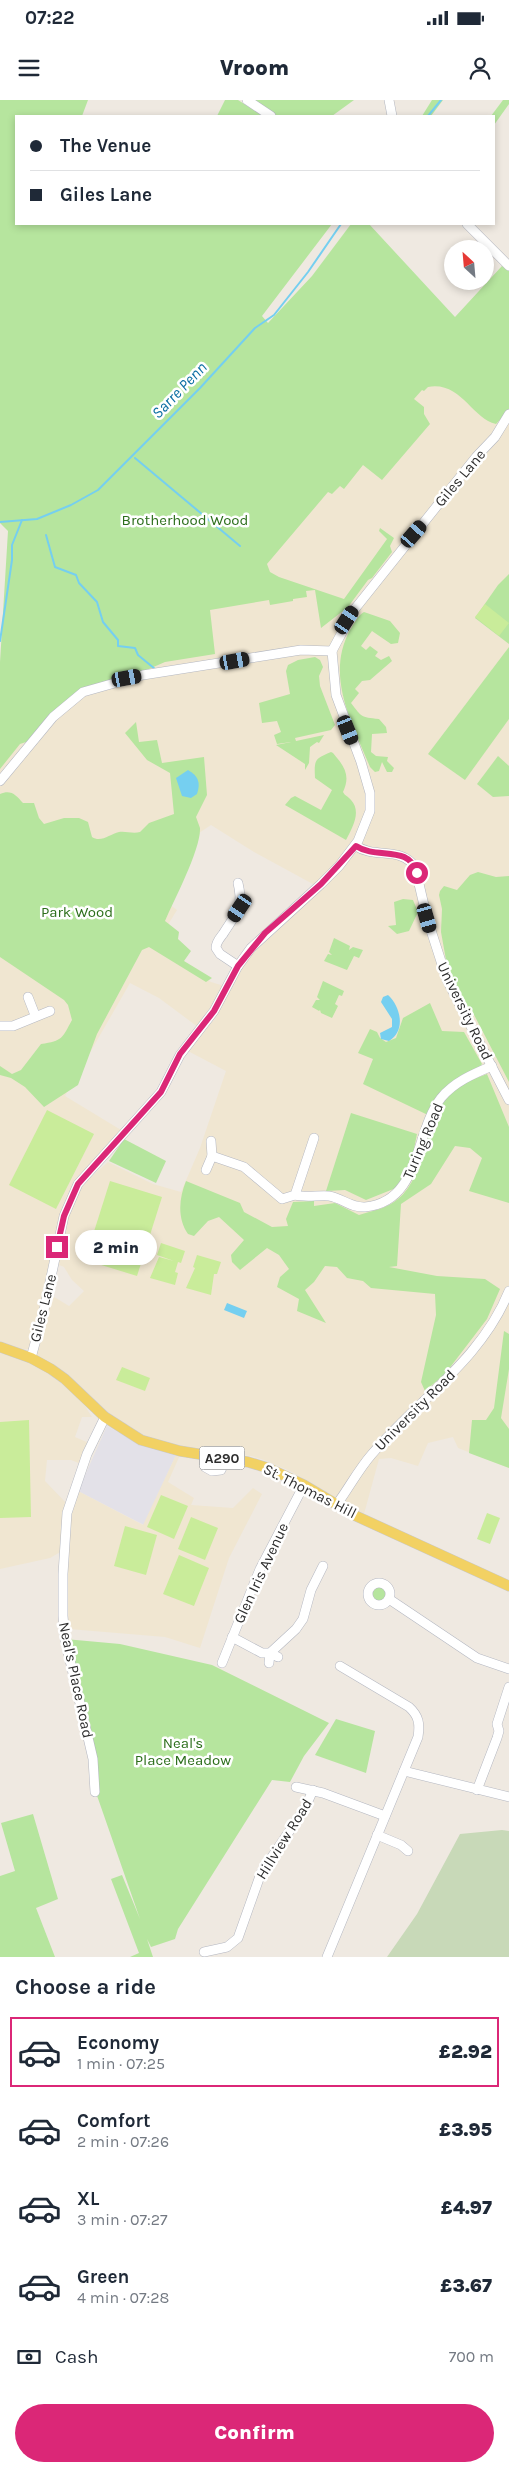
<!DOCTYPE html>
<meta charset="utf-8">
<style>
:root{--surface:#fff;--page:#f6f6f7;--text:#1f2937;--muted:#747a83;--line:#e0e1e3;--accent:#db2777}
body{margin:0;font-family:Karla,sans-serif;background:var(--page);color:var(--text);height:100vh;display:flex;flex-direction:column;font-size:19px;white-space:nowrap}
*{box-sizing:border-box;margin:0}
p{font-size:16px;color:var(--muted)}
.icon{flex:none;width:28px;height:28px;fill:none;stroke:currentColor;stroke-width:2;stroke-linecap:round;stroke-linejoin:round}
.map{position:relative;height:1857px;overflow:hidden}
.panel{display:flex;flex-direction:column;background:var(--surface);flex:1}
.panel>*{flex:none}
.top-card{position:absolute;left:15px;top:15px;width:480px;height:110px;border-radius:0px;box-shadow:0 2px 8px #0003;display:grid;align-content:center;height:110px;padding:0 15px;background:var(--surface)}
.needle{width:32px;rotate:334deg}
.buttons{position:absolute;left:444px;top:140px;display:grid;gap:10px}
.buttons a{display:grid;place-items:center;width:50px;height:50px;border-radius:50%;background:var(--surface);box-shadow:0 2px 8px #0003;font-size:25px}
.end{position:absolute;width:22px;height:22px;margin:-11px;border:6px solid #db2777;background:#fff;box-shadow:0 0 0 2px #fff}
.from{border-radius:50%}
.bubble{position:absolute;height:35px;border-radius:18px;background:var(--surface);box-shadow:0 2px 8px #0003;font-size:16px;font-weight:800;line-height:35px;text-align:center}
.car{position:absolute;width:15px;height:30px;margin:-15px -8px;border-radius:6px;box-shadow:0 0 4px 1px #0007;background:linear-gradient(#222 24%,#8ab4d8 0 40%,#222 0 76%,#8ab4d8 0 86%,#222 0)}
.top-card b{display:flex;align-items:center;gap:18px;height:48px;font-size:19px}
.top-card b+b{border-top:1px solid var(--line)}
.top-card i{width:12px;height:12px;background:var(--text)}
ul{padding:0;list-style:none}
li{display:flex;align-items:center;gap:15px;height:70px;margin:0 10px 8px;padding:0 5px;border:2px solid transparent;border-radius:0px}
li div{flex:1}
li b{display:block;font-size:19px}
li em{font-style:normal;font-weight:800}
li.active{border-color:var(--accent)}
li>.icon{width:45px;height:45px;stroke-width:1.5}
h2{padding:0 15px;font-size:22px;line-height:60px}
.pay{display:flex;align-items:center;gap:12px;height:55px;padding:0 15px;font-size:19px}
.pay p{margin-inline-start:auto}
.action{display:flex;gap:10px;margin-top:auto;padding:10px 15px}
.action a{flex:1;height:58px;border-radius:30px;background:var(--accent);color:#fff;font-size:20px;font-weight:800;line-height:58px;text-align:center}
.status{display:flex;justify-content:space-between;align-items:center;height:35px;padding:0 25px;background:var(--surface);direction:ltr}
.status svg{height:14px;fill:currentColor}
header{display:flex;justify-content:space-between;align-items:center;height:65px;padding:0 15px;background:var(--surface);font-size:22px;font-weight:800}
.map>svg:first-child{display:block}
.industrial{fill:#e3e1e8}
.education{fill:#f0e6d1}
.green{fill:#b6e59e}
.cemetery{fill:#c8d9b8}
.pitch{fill:#c9ec9a}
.water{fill:#75cff0}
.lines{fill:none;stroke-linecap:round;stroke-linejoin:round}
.stream{stroke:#75cff0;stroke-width:2}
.minor-casing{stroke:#b4b7c1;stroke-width:10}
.major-casing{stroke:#c9c9c9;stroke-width:11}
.minor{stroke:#fff;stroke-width:9}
.major{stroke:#f2d163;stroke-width:10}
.route{stroke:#db2777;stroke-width:6}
.labels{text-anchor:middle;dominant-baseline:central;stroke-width:5;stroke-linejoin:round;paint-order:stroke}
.shield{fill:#fff;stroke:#6d6d6d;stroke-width:1}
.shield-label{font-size:14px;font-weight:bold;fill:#2e2e2e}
.street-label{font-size:15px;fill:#2e2e2e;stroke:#fff}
.park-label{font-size:15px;fill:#2c6e1b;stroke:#fff}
.water-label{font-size:16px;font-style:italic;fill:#0d6fa3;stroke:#fff}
</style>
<div class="status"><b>07:22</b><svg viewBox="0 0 49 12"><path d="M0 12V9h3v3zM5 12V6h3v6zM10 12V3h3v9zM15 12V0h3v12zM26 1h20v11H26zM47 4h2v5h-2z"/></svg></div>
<header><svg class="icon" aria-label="menu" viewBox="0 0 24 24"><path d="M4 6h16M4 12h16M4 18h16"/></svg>Vroom<svg class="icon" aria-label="person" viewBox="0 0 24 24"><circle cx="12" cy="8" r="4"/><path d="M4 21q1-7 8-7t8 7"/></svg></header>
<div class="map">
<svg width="509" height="1857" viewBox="0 0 509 1857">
<rect width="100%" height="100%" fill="#efe9e1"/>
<path class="industrial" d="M107,1326L137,1343L176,1355L144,1425L78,1391Z"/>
<g class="education">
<path d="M502,166L509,171V1368L458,1348L453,1337L428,1343L418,1366L391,1358L379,1359L364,1414L290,1371L264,1360L252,1356L179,1347L141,1336L119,1324L81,1290L68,1274L34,1255L51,1195L69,1206L84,1191L72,1180L64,1167L57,1164L67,1117L80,1087L108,1062L153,1084L181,1092L200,1048L226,971L186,950L213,921L248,858L322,789L254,752L211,725L199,733L190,764L169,804L177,810L169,823L184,864L211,882L224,886L198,927L159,898L130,883L65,996L121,1030L76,1081L63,1106L39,1216L29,1249L21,1250L0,1242V564L455,218Z"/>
<path d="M0,1252L30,1262L64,1283L79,1297L92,1317H82L75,1337L89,1343L81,1364L71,1360H47L45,1381L67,1404L62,1451L50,1458L0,1469Z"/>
<path d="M176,1355H180L168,1382L194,1398L191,1405L233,1408L253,1388L262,1394L229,1458L200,1548L165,1537L69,1529L67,1497L70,1417L78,1391L143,1425Z"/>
</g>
<g class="green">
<path d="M0,0H88L82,16H16V124H332L262,216L268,223L312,176L351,124H369L455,217L502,166L509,171V310L496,324C472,319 461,281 428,287L424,291L422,290L414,299L424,307V314L430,324L382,380L363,365L344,389L340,386L332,394L328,392L267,464L270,472L279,477L344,499L387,439L379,431L380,428L394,438L390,446L392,452L372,478L368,480L348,507L321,528L315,490L306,491L307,497L293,499V501L270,505L269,500L210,510L215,554L165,562L142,572L82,589L29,641L20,644L0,669V562L8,431L0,423Z"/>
<path d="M225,0H238L263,16H217Z"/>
<path d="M252,0H354L332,16H277Z"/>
<path d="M432,0H443L431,16H422Z"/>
<path d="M503,0H509V4L494,25V16H491Z"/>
<path d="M509,474V544L475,518L498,485Z"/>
<path d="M364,512L390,521L400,533L398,543L391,544L372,531L361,546L366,550L370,546L378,552L375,556L381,560L389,556L392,561L370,580L362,581L355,589L359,593L351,603C362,617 360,617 379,619L386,627L387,633L372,634L371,652L376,656L388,657L387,661L394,668L392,672H387L382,662L379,671L375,672L370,667C352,623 325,576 350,530C354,524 358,515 364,512Z"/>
<path d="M509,547V619L465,680L428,654Z"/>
<path d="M315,557L320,560L323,567L319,576L320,586L335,625L331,630L295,638L296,641L324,635L319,643L317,642L310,647L309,663L305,670V664L276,645L291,642L277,644L274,635L281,632L277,621L262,623L259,603L290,594L286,571L288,565L298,560Z"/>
<path d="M136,622L139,642L157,640L162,663L204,657L207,695L196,717C197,720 199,725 200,728C201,749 174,800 165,821L179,832L178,839L191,851L184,861L212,878L206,882L149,847L142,850L97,934L78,985L44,1007L25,987L11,978L0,975V966L12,974L21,970L41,944C63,941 62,938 72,920L68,905L64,900L0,857V694C11,689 16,695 23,703H34L39,718L44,724L64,718H79L88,722L92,737C101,743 110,734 119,732C126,731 133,734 140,732L149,723L174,714L170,673L147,660L125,633Z"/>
<path d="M331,652L333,653C344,666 351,675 343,692C345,696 348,696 351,700C362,712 352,728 346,740L285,705L291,698L295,696L321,710L332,690L315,678C314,659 315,659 331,652Z"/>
<path d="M498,656L509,666V696L493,697L477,684Z"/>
<path d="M478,772L496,777L509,776V982L471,909L461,902L448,871L441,832L442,809L439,795L440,791L444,786L457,790L470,775Z"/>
<path d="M403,799L413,800L418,812L409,831L397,834L388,826L396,825L394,802Z"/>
<path d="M334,838L350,846L349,850L353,847L363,850L359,858L354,856L347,870L324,861L328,854L332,855L329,852Z"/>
<path d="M323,881L344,891L342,896L339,895L335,904L338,906L332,918L321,913L320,910L319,911L312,907L316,900H320L317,897Z"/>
<path d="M430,903L442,931L464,932L482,964L478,969L460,976L430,1016L363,984L373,959L358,953L370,929L377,932L380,938L386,942L396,938L403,918Z"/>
<path d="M487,974L509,1027V1103L469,1091L482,1058L470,1048L455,1046L431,1084L401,1104L397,1166L389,1167L437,1176L485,1179L500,1189L487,1219L445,1274L425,1291L421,1282L436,1215L435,1194L371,1188L363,1181L347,1178L337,1167L325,1166L314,1182L305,1190L326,1223L297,1211L299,1199L277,1187L280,1177L289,1169L279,1155L267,1148L240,1170L232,1162L231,1155L244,1140L219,1117L208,1121L194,1136L188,1134C177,1118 179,1098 186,1081L240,1103L244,1112L272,1127L288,1126L286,1119L293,1102L314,1101V1106L335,1103L359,1115C372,1111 388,1108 398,1099C428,1076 423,1012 456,988C464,982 477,978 487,974Z"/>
<path d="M351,1013L417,1034L411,1064L396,1088L366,1100L345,1090L326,1091Z"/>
<path d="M124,1039L166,1061L156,1083L109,1061Z"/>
<path d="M504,1231L509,1234V1269L501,1318L509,1329V1368L469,1353L472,1320H486L494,1308Z"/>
<circle cx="378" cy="1494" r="8"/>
<path d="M65,1539L120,1544L212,1565L329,1623L304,1656L290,1682L272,1680L178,1829L175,1839L151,1847L147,1839L153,1857H130L139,1853L111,1779L122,1775L140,1819L94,1687Z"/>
<path d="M336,1619L375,1631L366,1673L315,1655Z"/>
<path d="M33,1714L58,1799L36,1808L55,1857H0V1776L15,1771L1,1723Z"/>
</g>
<path class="cemetery" d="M502,1730L509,1731V1857H387L417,1814L460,1734Z"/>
<g class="pitch">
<path d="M485,504L509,523L499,536L475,517Z"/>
<path d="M47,1010L94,1034L56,1109L9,1085Z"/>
<path d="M110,1081L162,1097L137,1176L85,1160Z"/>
<path d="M161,1143L185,1151L181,1163L178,1162L175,1172L178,1173L175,1185L150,1178L159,1157L174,1161L157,1155Z"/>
<path d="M197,1155L221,1162L217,1174H214L211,1195L186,1188L195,1168L193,1167Z"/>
<path d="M122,1267L150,1278L145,1291L116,1280Z"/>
<path d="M29,1320L31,1417L0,1418V1322Z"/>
<path d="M161,1395L188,1406L174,1439L147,1427Z"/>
<path d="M487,1413L500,1418L490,1444L477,1439Z"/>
<path d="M191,1417L218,1428L205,1460L178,1449Z"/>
<path d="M125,1426L157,1435L146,1475L114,1466Z"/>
<path d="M179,1455L209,1468L194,1506L163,1494Z"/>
</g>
<g class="water">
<path d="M188,670C198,676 201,682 197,694L191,698L182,696L176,678Z"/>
<path d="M388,895C401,907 406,931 389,941L381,939L380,933L392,927V919L381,902L383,897Z"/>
<path d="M227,1203L247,1211L244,1218L224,1210Z"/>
</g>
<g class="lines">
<g class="stream">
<path d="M428,16L441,0"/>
<path d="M135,358L240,446"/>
<path d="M0,422L37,419L71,405L98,390L200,288L255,228L274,215L308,172L341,124"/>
<path d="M46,435L55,467L76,475L79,483L97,502L103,522L118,540V546L135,548L138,555L155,569"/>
<path d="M0,541L12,460V445L22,420"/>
</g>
<defs>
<g id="minor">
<path d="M247,0L271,16"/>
<path d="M389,0L392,16"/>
<path d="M467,124L509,166"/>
<path d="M0,681L53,617L83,592L143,575L301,550L332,551"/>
<path d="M356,746C375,759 401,746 415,767L427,818L447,880L509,1000"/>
<path d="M238,783C244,808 236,813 223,834C220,838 216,842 216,848L220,854L238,866"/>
<path d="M28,897L35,915"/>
<path d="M0,926H13L50,911"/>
<path d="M211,1041L212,1056"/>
<path d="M206,1070L212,1056L244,1067L282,1099L295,1095L314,1038"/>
<path d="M295,1095C306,1098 318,1095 329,1096C342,1098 351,1108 365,1107C421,1102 414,1033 441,998C454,982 473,974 492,966"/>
<path d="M31,1258L44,1210L64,1116L78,1084L161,992L180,955L214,911L238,866L251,848L321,784L339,766L358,741L370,711V693L361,662L336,595L332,551L354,510L476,357L495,337L509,314"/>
<path d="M204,1355L205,1367L212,1371L221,1370L226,1358"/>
<path d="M337,1404C349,1388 358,1370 372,1354C418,1300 482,1259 509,1191"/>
<circle cx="379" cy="1494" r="11"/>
<path d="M389,1499L477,1558L509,1569"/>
<path d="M232,1537L262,1553H270L296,1529L303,1519L311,1490L323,1466"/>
<path d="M222,1563L260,1469L304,1385"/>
<path d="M269,1563L270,1553L278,1557"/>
<path d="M404,1671L509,1697"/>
<path d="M296,1687L323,1693L385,1716"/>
<path d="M477,1690L497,1638L499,1631L497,1624L509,1587"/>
<path d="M95,1692L93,1659L65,1539L63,1516V1474L67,1413L87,1354L105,1317"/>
<path d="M377,1735L401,1745L408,1751"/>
<path d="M204,1852L227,1847L238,1838L261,1773L305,1708L313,1690"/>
<path d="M327,1857L418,1637C420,1624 419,1616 409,1607L340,1566"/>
</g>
<path id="major" d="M0,1247L31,1258L51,1269L65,1279L105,1317L141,1340L180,1351L248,1362L268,1368L304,1385L356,1416L509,1486"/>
</defs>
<use href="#minor" class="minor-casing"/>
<use href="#major" class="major-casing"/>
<use href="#minor" class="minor"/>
<use href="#major" class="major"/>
</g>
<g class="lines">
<path class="route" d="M57,1147L64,1116L78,1084L161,992L180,954L214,911L238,866L265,833L321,784L356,746C377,760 409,744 417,773"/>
</g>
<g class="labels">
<rect class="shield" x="199.5" y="1346.5" width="45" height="23" rx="4"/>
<g class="shield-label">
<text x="222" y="1358">A290</text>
</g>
<g class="street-label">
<text transform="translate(460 378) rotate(-50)">Giles Lane</text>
<text transform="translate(465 911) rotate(64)">University Road</text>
<text transform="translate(423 1041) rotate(-67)">Turing Road</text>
<text transform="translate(43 1208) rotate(-76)">Giles Lane</text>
<text transform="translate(415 1310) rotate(-45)">University Road</text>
<text transform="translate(310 1391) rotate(27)">St. Thomas Hill</text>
<text transform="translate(261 1473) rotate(-65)">Glen Iris Avenue</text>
<text transform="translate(76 1580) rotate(78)">Neal's Place Road</text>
<text transform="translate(284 1739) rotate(-58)">Hillview Road</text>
</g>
<g class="park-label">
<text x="185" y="420">Brotherhood Wood</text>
<text x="77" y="812">Park Wood</text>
<text x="183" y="1643">Neal's<tspan x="183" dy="17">Place Meadow</tspan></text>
</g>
<g class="water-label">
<text transform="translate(179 290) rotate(-46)">Sarre Penn</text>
</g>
</g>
</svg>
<div class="buttons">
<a><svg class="needle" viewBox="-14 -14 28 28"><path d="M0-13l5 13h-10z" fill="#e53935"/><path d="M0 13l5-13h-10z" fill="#747a83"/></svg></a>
</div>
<i class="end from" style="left:417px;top:773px"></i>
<i class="end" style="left:57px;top:1147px"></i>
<div class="bubble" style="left:75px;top:1130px;width:82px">2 min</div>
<i class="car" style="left:414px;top:434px;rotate:41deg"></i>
<i class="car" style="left:347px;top:520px;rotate:33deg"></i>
<i class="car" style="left:235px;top:561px;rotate:80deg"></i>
<i class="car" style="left:127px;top:578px;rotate:80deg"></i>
<i class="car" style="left:348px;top:630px;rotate:158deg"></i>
<i class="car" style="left:240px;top:808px;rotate:214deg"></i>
<i class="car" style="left:427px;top:818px;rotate:164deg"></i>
<div class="top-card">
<b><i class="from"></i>The Venue</b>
<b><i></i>Giles Lane</b>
</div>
</div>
<section class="panel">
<h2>Choose a ride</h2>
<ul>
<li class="active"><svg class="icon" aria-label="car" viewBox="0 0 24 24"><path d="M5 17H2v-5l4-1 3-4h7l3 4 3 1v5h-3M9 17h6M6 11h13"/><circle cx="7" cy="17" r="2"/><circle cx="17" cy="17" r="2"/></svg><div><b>Economy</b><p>1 min · 07:25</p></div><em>£2.92</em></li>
<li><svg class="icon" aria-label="car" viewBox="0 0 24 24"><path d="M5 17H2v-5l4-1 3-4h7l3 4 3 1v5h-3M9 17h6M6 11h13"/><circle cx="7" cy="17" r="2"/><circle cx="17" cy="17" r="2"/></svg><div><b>Comfort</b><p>2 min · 07:26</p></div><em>£3.95</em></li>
<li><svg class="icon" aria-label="car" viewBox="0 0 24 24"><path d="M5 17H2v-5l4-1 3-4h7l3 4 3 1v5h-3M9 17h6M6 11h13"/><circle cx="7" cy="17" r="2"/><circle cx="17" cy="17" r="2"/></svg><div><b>XL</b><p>3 min · 07:27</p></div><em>£4.97</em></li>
<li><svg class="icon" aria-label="car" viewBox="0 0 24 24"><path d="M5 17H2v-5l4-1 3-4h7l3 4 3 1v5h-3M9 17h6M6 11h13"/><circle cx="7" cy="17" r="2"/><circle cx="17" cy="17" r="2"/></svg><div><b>Green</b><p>4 min · 07:28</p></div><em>£3.67</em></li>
</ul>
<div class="pay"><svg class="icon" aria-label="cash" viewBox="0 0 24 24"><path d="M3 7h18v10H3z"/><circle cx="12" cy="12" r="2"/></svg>Cash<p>700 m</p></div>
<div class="action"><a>Confirm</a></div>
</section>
